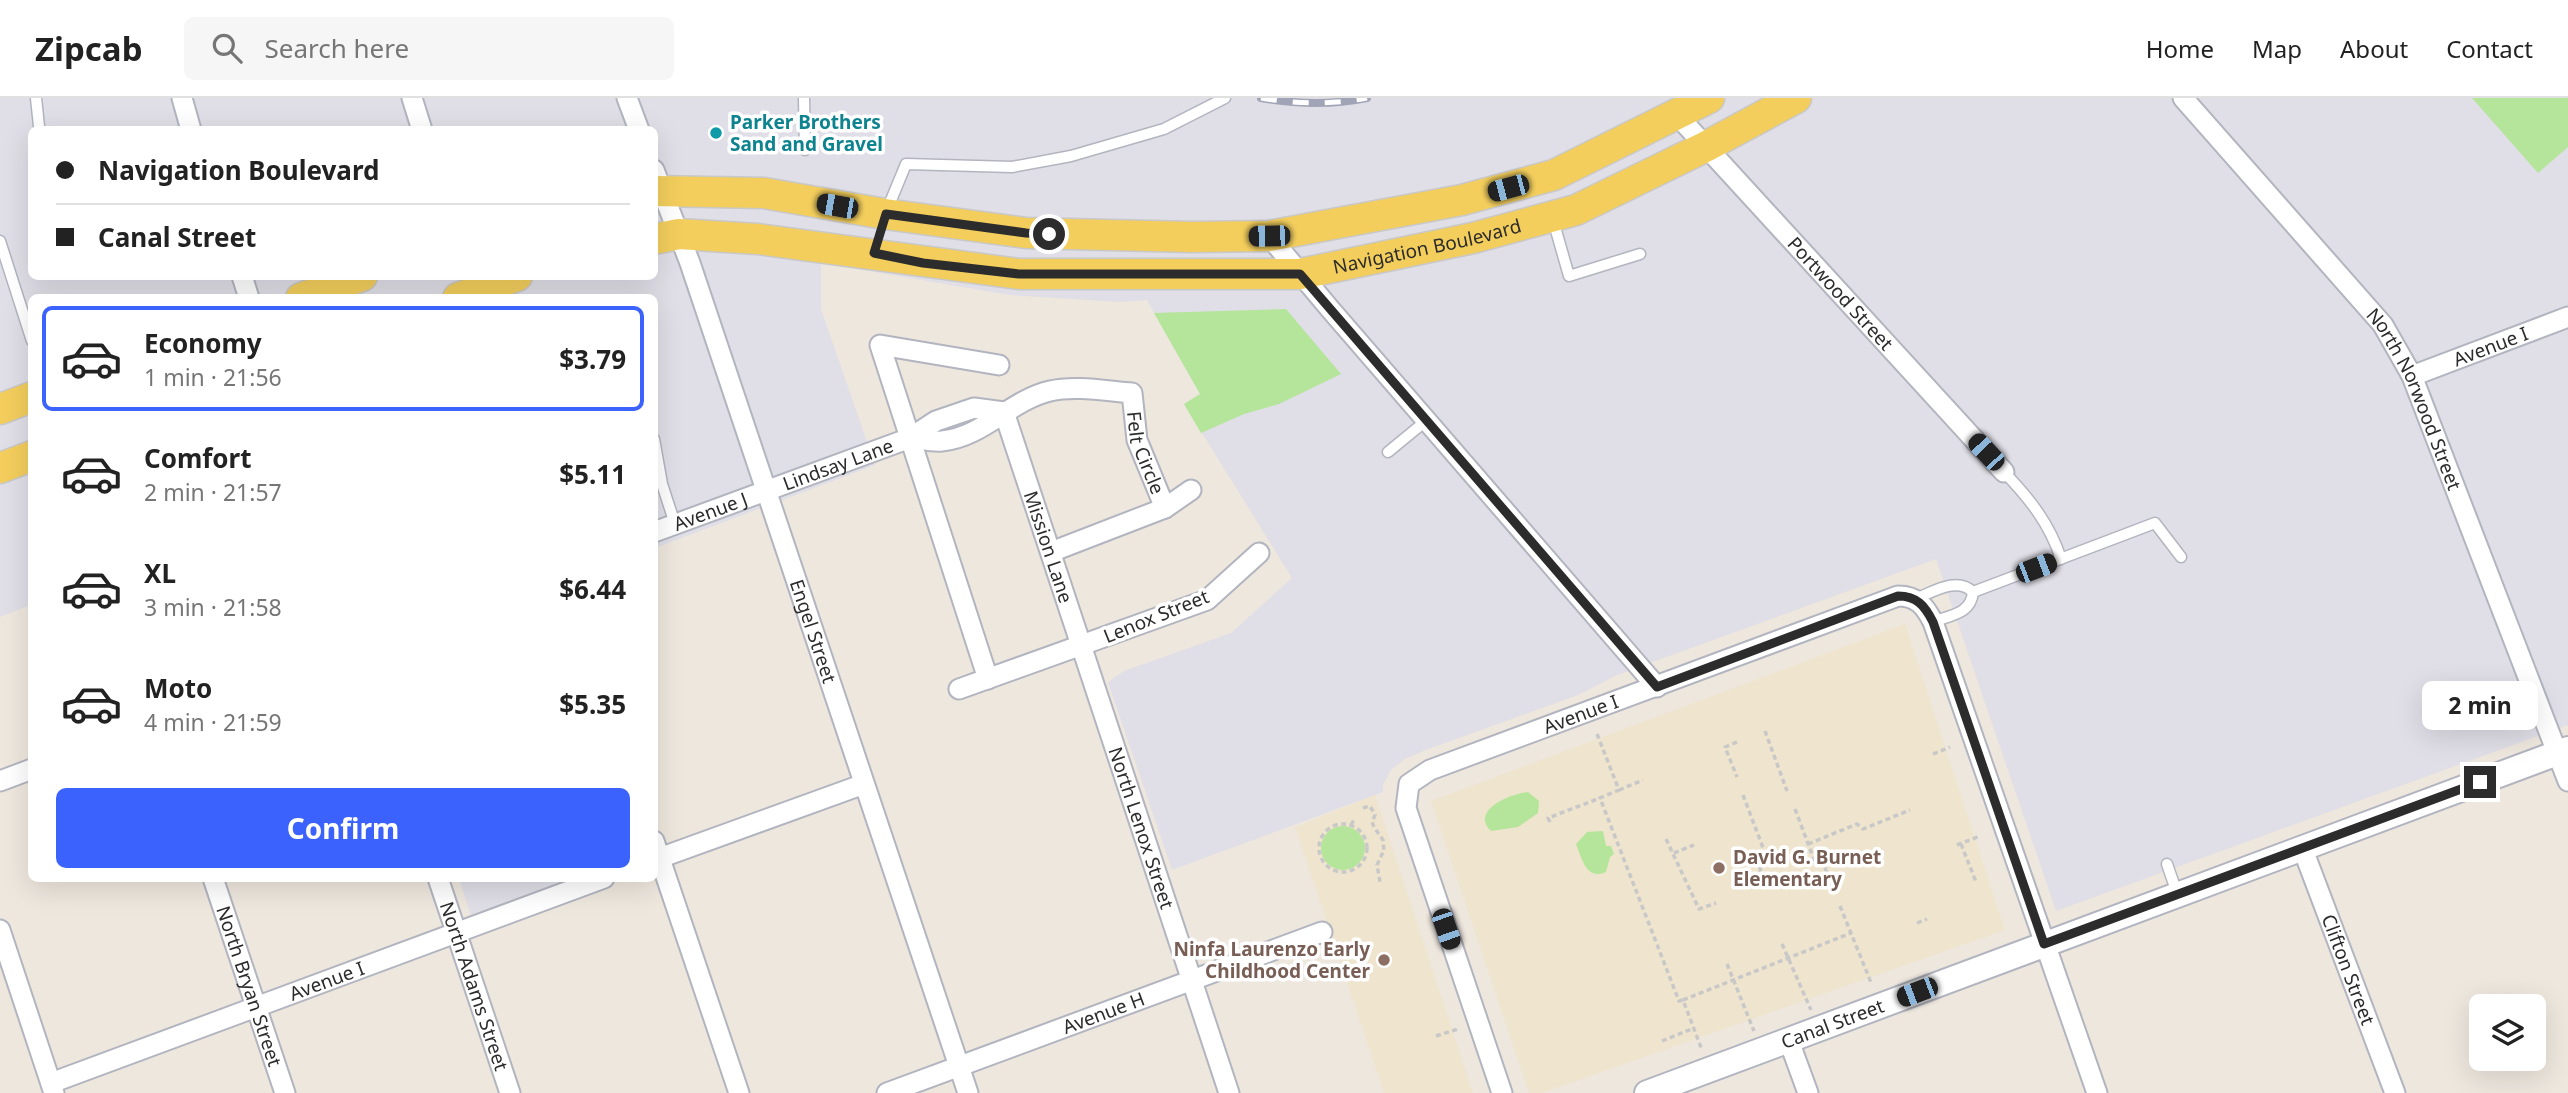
<!DOCTYPE html>
<meta charset="utf-8">
<style>
:root{--surface:#fff;--page:#f6f6f6;--text:#222;--muted:#767676;--line:#e0e0e0;--accent:#3c62fd}
body{margin:0;font-family:"Noto Sans",sans-serif;background:var(--page);color:var(--text);height:100vh;display:flex;flex-direction:column;font-size:26px;white-space:nowrap}
*{box-sizing:border-box;margin:0}
p{font-size:23px;color:var(--muted)}
.icon{flex:none;width:38px;height:38px;fill:none;stroke:currentColor;stroke-width:2;stroke-linecap:round;stroke-linejoin:round}
.map{position:relative;flex:1;overflow:hidden}
.drawer{position:absolute;left:28px;top:196px;width:630px;height:588px;display:flex;flex-direction:column;background:var(--surface);border-radius:10px;box-shadow:0 7px 28px #0002}
.drawer>*{flex:none}
.guide{position:absolute;left:28px;top:28px;width:630px;height:154px;border-radius:10px;box-shadow:0 7px 28px #0002;display:grid;align-content:center;height:154px;padding:0 28px;background:var(--surface)}
.controls{position:absolute;left:2469px;top:896px;display:grid;gap:14px}
.controls a{display:grid;place-items:center;width:77px;height:77px;border-radius:10px;background:var(--surface);box-shadow:0 7px 28px #0002;font-size:35px}
.end{position:absolute;width:32px;height:32px;margin:-16px;border:9px solid #2c2c2c;background:#fff;box-shadow:0 0 0 4px #fff}
.from{border-radius:50%}
.bubble{position:absolute;height:49px;border-radius:10px;background:var(--surface);box-shadow:0 7px 28px #0002;font-size:23px;font-weight:700;line-height:49px;text-align:center}
.car{position:absolute;width:21px;height:42px;margin:-21px -10px;border-radius:9px;box-shadow:0 0 5px 2px #0007;background:linear-gradient(#222 24%,#8ab4d8 0 40%,#222 0 76%,#8ab4d8 0 86%,#222 0)}
.guide b{display:flex;align-items:center;gap:24px;height:66px;font-size:26px}
.guide b+b{border-top:2px solid var(--line)}
.guide i{width:18px;height:18px;background:var(--text)}
ul{padding:12px 0 0;list-style:none}
li{display:flex;align-items:center;gap:21px;height:105px;margin:0 14px 10px;padding:0 14px;border:4px solid transparent;border-radius:10px}
li div{flex:1}
li b{display:block;font-size:26px}
li em{font-style:normal;font-weight:700}
li.on{border-color:var(--accent)}
li>.icon{width:63px;height:63px;stroke-width:1.5}
.button{display:flex;gap:14px;margin-top:auto;padding:14px 28px}
.button a{flex:1;height:80px;border-radius:10px;background:var(--accent);color:#fff;font-size:28px;font-weight:700;line-height:80px;text-align:center}
header{display:flex;align-items:center;gap:42px;box-sizing:border-box;height:98px;padding:0 35px;background:var(--surface);border-bottom:2px solid var(--line)}
header strong{font-size:33px}
nav{display:flex;gap:38px;margin-inline-start:auto;font-size:24px}
.search{width:490px;height:63px;background:var(--page);display:flex;align-items:center;gap:18px;box-sizing:border-box;padding:0 24px;border-radius:10px;color:var(--muted);font-size:26px}
.map>svg:first-child{display:block}
.industrial{fill:#e0dee6;fill-rule:evenodd}
.education{fill:#efe4cd}
.green{fill:#b4e59a}
.lines{fill:none;stroke-linecap:round;stroke-linejoin:round}
.service-casing{stroke:#b2b5bf;stroke-width:13}
.minor-casing{stroke:#b2b5bf;stroke-width:23}
.tertiary-casing{stroke:#b2b5bf;stroke-width:28}
.primary-casing{stroke:#c8c8c8;stroke-width:33}
.path{stroke:#c8c8c8;stroke-width:3.5;stroke-dasharray:5 3.5;stroke-linecap:butt}
.service{stroke:#fff;stroke-width:10}
.minor{stroke:#fff;stroke-width:19}
.tertiary{stroke:#fff;stroke-width:24}
.primary{stroke:#f3ce5d;stroke-width:30}
.rail-casing{stroke:#a0a4b6;stroke-width:8}
.rail{stroke:#fff;stroke-width:5;stroke-dasharray:16;stroke-linecap:butt}
.route{stroke:#2c2c2c;stroke-width:9}
.culture-dot{fill:#0f9aa8;stroke:#fff;stroke-width:2.5}
.education-dot{fill:#8d6e63;stroke:#fff;stroke-width:2.5}
.labels{text-anchor:middle;dominant-baseline:central;stroke-width:7;stroke-linejoin:round;paint-order:stroke}
.culture-label{font-size:19px;font-weight:bold;fill:#0d838f;stroke:#fff;text-anchor:start}
.street-label{font-size:19px;fill:#2c2c2c;stroke:#fff}
.education-label{font-size:19px;font-weight:bold;fill:#785e54;stroke:#fff;text-anchor:start}
</style>
<header>
<strong>Zipcab</strong>
<div class="search"><svg class="icon" aria-label="search" viewBox="0 0 24 24"><circle cx="10" cy="10" r="6"/><path d="M15 15l6 6"/></svg>Search here</div>
<nav><a>Home</a><a>Map</a><a>About</a><a>Contact</a></nav>
</header>
<div class="map">
<svg width="2568" height="995" viewBox="0 0 2568 995">
<rect width="100%" height="100%" fill="#eee7de"/>
<g class="industrial">
<path d="M0,0H2568V627L2056,813L1936,461L1617,577L1578,597L1423,653L1405,661L1391,672L1383,687V694L1172,772L1108,584L1124,573L1231,535L1292,480L1184,306L1200,296L1147,202L1122,204L1010,197L821,165V211L875,367L655,450L654,200H32L31,507L0,519ZM32,32H654V178H32Z"/>
<path d="M459,781V780L570,781L471,817Z"/>
</g>
<g class="education">
<path d="M1905,526L2005,832L1542,995H1529L1431,703Z"/>
<path d="M1375,697L1473,995H1384L1295,729Z"/>
</g>
<g class="green">
<path d="M2472,0H2568V49L2538,75Z"/>
<path d="M1286,211L1341,276L1279,306L1244,316L1201,335L1184,306L1200,296L1154,215Z"/>
<path d="M1528,694L1539,703L1538,715L1518,729L1491,733C1469,712 1512,695 1528,694Z"/>
<circle cx="1343" cy="750" r="22"/>
<path d="M1603,733L1606,748H1611L1614,756L1610,759L1606,774C1586,783 1582,760 1576,746L1587,734Z"/>
</g>
<g class="lines">
<defs>
<g id="service">
<path d="M36,0L39,28"/>
<path d="M804,0L805,52"/>
<path d="M887,112L906,66L1012,69L1071,58L1164,31L1225,0"/>
<path d="M1553,122L1569,178L1640,156"/>
<path d="M0,143L32,243"/>
<path d="M654,341L662,386L675,426"/>
<path d="M1388,354L1427,322"/>
<path d="M2004,374C2029,400 2050,426 2061,461"/>
<path d="M1973,494L2155,425L2181,459"/>
<path d="M1915,501C1933,494 1957,478 1973,494"/>
<path d="M1933,524C1951,517 1971,516 1973,494"/>
<path d="M2167,766L2177,795"/>
</g>
<g id="minor">
<path d="M182,0L191,32"/>
<path d="M412,0L422,32"/>
<path d="M627,0L639,32"/>
<path id="s1" d="M2183,0L2383,227L2412,278L2568,683"/>
<path id="s2" d="M1677,17L2004,374"/>
<path id="s3" d="M654,72L690,165L968,995"/>
<path d="M1269,138L1330,211L1657,589"/>
<path d="M242,178L249,200"/>
<path id="s4" d="M2412,278L2568,219"/>
<path id="s5" d="M1004,314L1229,995"/>
<path id="s6" d="M910,340C920,341 932,344 942,343C983,339 1011,302 1050,293C1075,287 1106,293 1132,295L1137,342L1165,410"/>
<path id="s7" d="M654,434L910,340L936,323L974,310L1004,314"/>
<path d="M1051,454L1165,410L1191,392"/>
<path d="M988,581L880,247L999,267"/>
<path d="M959,591L1207,502L1259,455"/>
<path d="M0,683L32,671"/>
<path d="M654,743L739,995"/>
<path id="s8" d="M2302,749L2395,995"/>
<path d="M654,762L864,686"/>
<path id="s9" d="M213,780L285,995"/>
<path id="s10" d="M438,780L510,995"/>
<path d="M0,832L54,995"/>
<path d="M1789,943L1808,995"/>
<path id="s11" d="M51,985L604,780"/>
<path id="s12" d="M887,995L1322,834"/>
<path id="s13" d="M1502,995L1406,710L1409,686L1430,672L1898,498C1917,498 1925,508 1933,524L2097,995"/>
</g>
<g id="tertiary">
<path id="s14" d="M1647,995L2568,651"/>
</g>
<g id="primary">
<path d="M654,93L764,95L885,116L1026,135L1192,139L1269,138L1462,102L1554,77L1709,0"/>
<path id="s15" d="M654,141L679,136L758,141L1019,176H1300L1473,140L1576,112L1707,48L1796,0"/>
<path d="M301,200L362,178"/>
<path d="M458,200L517,178"/>
<path d="M0,311L32,299"/>
<path d="M0,370L32,358"/>
</g>
</defs>
<use href="#service" class="service-casing"/>
<use href="#minor" class="minor-casing"/>
<use href="#tertiary" class="tertiary-casing"/>
<use href="#primary" class="primary-casing"/>
<g class="path">
<path d="M1765,633L1787,693"/>
<path d="M1597,636L1619,692L1600,700L1679,903L1683,902L1702,952"/>
<path d="M1737,644L1725,649L1737,679"/>
<path d="M1933,656L1950,649"/>
<path d="M1619,692L1643,682"/>
<path d="M1743,697L1765,755L1760,771L1765,786L1753,790"/>
<path d="M1363,710L1370,708L1375,717L1372,724L1374,729L1383,742L1384,752L1377,767L1380,784"/>
<path d="M1795,711L1815,764L1825,770L1831,788"/>
<path d="M1550,724L1548,720L1600,700"/>
<circle cx="1343" cy="750" r="24"/>
<path d="M1351,727L1355,720"/>
<path d="M1666,741L1699,811L1716,805"/>
<path d="M1808,746L1857,726L1863,731L1910,712"/>
<path d="M1961,746L1976,784"/>
<path d="M1957,747L1980,738"/>
<path d="M1674,755L1694,747"/>
<path d="M1840,808L1872,887"/>
<path d="M1917,825L1927,821"/>
<path d="M1782,846L1811,912"/>
<path d="M1727,866L1754,933"/>
<path d="M1683,902L1851,835"/>
<path d="M1436,938L1458,931"/>
<path d="M1662,943L1694,930"/>
</g>
<use href="#service" class="service"/>
<use href="#minor" class="minor"/>
<use href="#tertiary" class="tertiary"/>
<use href="#primary" class="primary"/>
<defs>
<path id="rail" d="M1261,0C1295,6 1332,7 1367,0"/>
</defs>
<use href="#rail" class="rail-casing"/>
<use href="#rail" class="rail"/>
</g>
<g class="lines">
<path class="route" d="M1049,136L1026,135L886,116L874,155L923,165L1019,176H1300L1657,589L1898,498C1917,498 1925,508 1933,524L2044,846L2480,684"/>
</g>
<circle class="culture-dot" cx="716" cy="35" r="7"/>
<g class="education-dot">
<circle cx="1719" cy="770" r="7"/>
<circle cx="1384" cy="862" r="7"/>
</g>
<g class="labels">
<g class="culture-label">
<text x="730" y="24">Parker Brothers<tspan x="730" dy="22">Sand and Gravel</tspan></text>
</g>
<g class="street-label">
<text stroke="none"><textPath href="#s15" startOffset="779">Navigation Boulevard</textPath></text>
<text stroke="none"><textPath href="#s2" startOffset="242">Portwood Street</textPath></text>
<text stroke="none"><textPath href="#s4" startOffset="84">Avenue I</textPath></text>
<text stroke="none"><textPath href="#s1" startOffset="383">North Norwood Street</textPath></text>
<text stroke="none"><textPath href="#s6" startOffset="296">Felt Circle</textPath></text>
<text stroke="none"><textPath href="#s7" startOffset="196">Lindsay Lane</textPath></text>
<text stroke="none"><textPath href="#s7" startOffset="60">Avenue J</textPath></text>
<text stroke="none"><textPath href="#s5" startOffset="142">Mission Lane</textPath></text>
<text transform="translate(1156 518) rotate(-22)">Lenox Street</text>
<text stroke="none"><textPath href="#s3" startOffset="488">Engel Street</textPath></text>
<text stroke="none"><textPath href="#s13" startOffset="511">Avenue I</textPath></text>
<text stroke="none"><textPath href="#s5" startOffset="438">North Lenox Street</textPath></text>
<text stroke="none"><textPath href="#s8" startOffset="131">Clifton Street</textPath></text>
<text stroke="none"><textPath href="#s11" startOffset="294">Avenue I</textPath></text>
<text stroke="none"><textPath href="#s9" startOffset="114">North Bryan Street</textPath></text>
<text stroke="none"><textPath href="#s10" startOffset="114">North Adams Street</textPath></text>
<text stroke="none"><textPath href="#s12" startOffset="231">Avenue H</textPath></text>
<text stroke="none"><textPath href="#s14" startOffset="198">Canal Street</textPath></text>
</g>
<g class="education-label">
<text x="1733" y="759">David G. Burnet<tspan x="1733" dy="22">Elementary</tspan></text>
<text x="1370" y="851" text-anchor="end">Ninfa Laurenzo Early<tspan x="1370" dy="22">Childhood Center</tspan></text>
</g>
</g>
</svg>
<div class="controls">
<a><svg class="icon" aria-label="layers" viewBox="0 0 24 24"><path d="M12 4l9 5-9 5-9-5zM3 14l9 5 9-5"/></svg></a>
</div>
<i class="end from" style="left:1049px;top:136px"></i>
<i class="end" style="left:2480px;top:684px"></i>
<div class="bubble" style="left:2422px;top:583px;width:116px">2 min</div>
<i class="car" style="left:1508px;top:90px;rotate:255deg"></i>
<i class="car" style="left:837px;top:108px;rotate:280deg"></i>
<i class="car" style="left:1269px;top:138px;rotate:269deg"></i>
<i class="car" style="left:1986px;top:354px;rotate:317deg"></i>
<i class="car" style="left:2036px;top:470px;rotate:69deg"></i>
<i class="car" style="left:1446px;top:831px;rotate:161deg"></i>
<i class="car" style="left:1917px;top:894px;rotate:249deg"></i>
<div class="guide">
<b><i class="from"></i>Navigation Boulevard</b>
<b><i></i>Canal Street</b>
</div>
<section class="drawer">
<ul>
<li class="on"><svg class="icon" aria-label="car" viewBox="0 0 24 24"><path d="M5 17H2v-5l4-1 3-4h7l3 4 3 1v5h-3M9 17h6M6 11h13"/><circle cx="7" cy="17" r="2"/><circle cx="17" cy="17" r="2"/></svg><div><b>Economy</b><p>1 min · 21:56</p></div><em>$3.79</em></li>
<li><svg class="icon" aria-label="car" viewBox="0 0 24 24"><path d="M5 17H2v-5l4-1 3-4h7l3 4 3 1v5h-3M9 17h6M6 11h13"/><circle cx="7" cy="17" r="2"/><circle cx="17" cy="17" r="2"/></svg><div><b>Comfort</b><p>2 min · 21:57</p></div><em>$5.11</em></li>
<li><svg class="icon" aria-label="car" viewBox="0 0 24 24"><path d="M5 17H2v-5l4-1 3-4h7l3 4 3 1v5h-3M9 17h6M6 11h13"/><circle cx="7" cy="17" r="2"/><circle cx="17" cy="17" r="2"/></svg><div><b>XL</b><p>3 min · 21:58</p></div><em>$6.44</em></li>
<li><svg class="icon" aria-label="car" viewBox="0 0 24 24"><path d="M5 17H2v-5l4-1 3-4h7l3 4 3 1v5h-3M9 17h6M6 11h13"/><circle cx="7" cy="17" r="2"/><circle cx="17" cy="17" r="2"/></svg><div><b>Moto</b><p>4 min · 21:59</p></div><em>$5.35</em></li>
</ul>
<div class="button"><a>Confirm</a></div>
</section>
</div>
